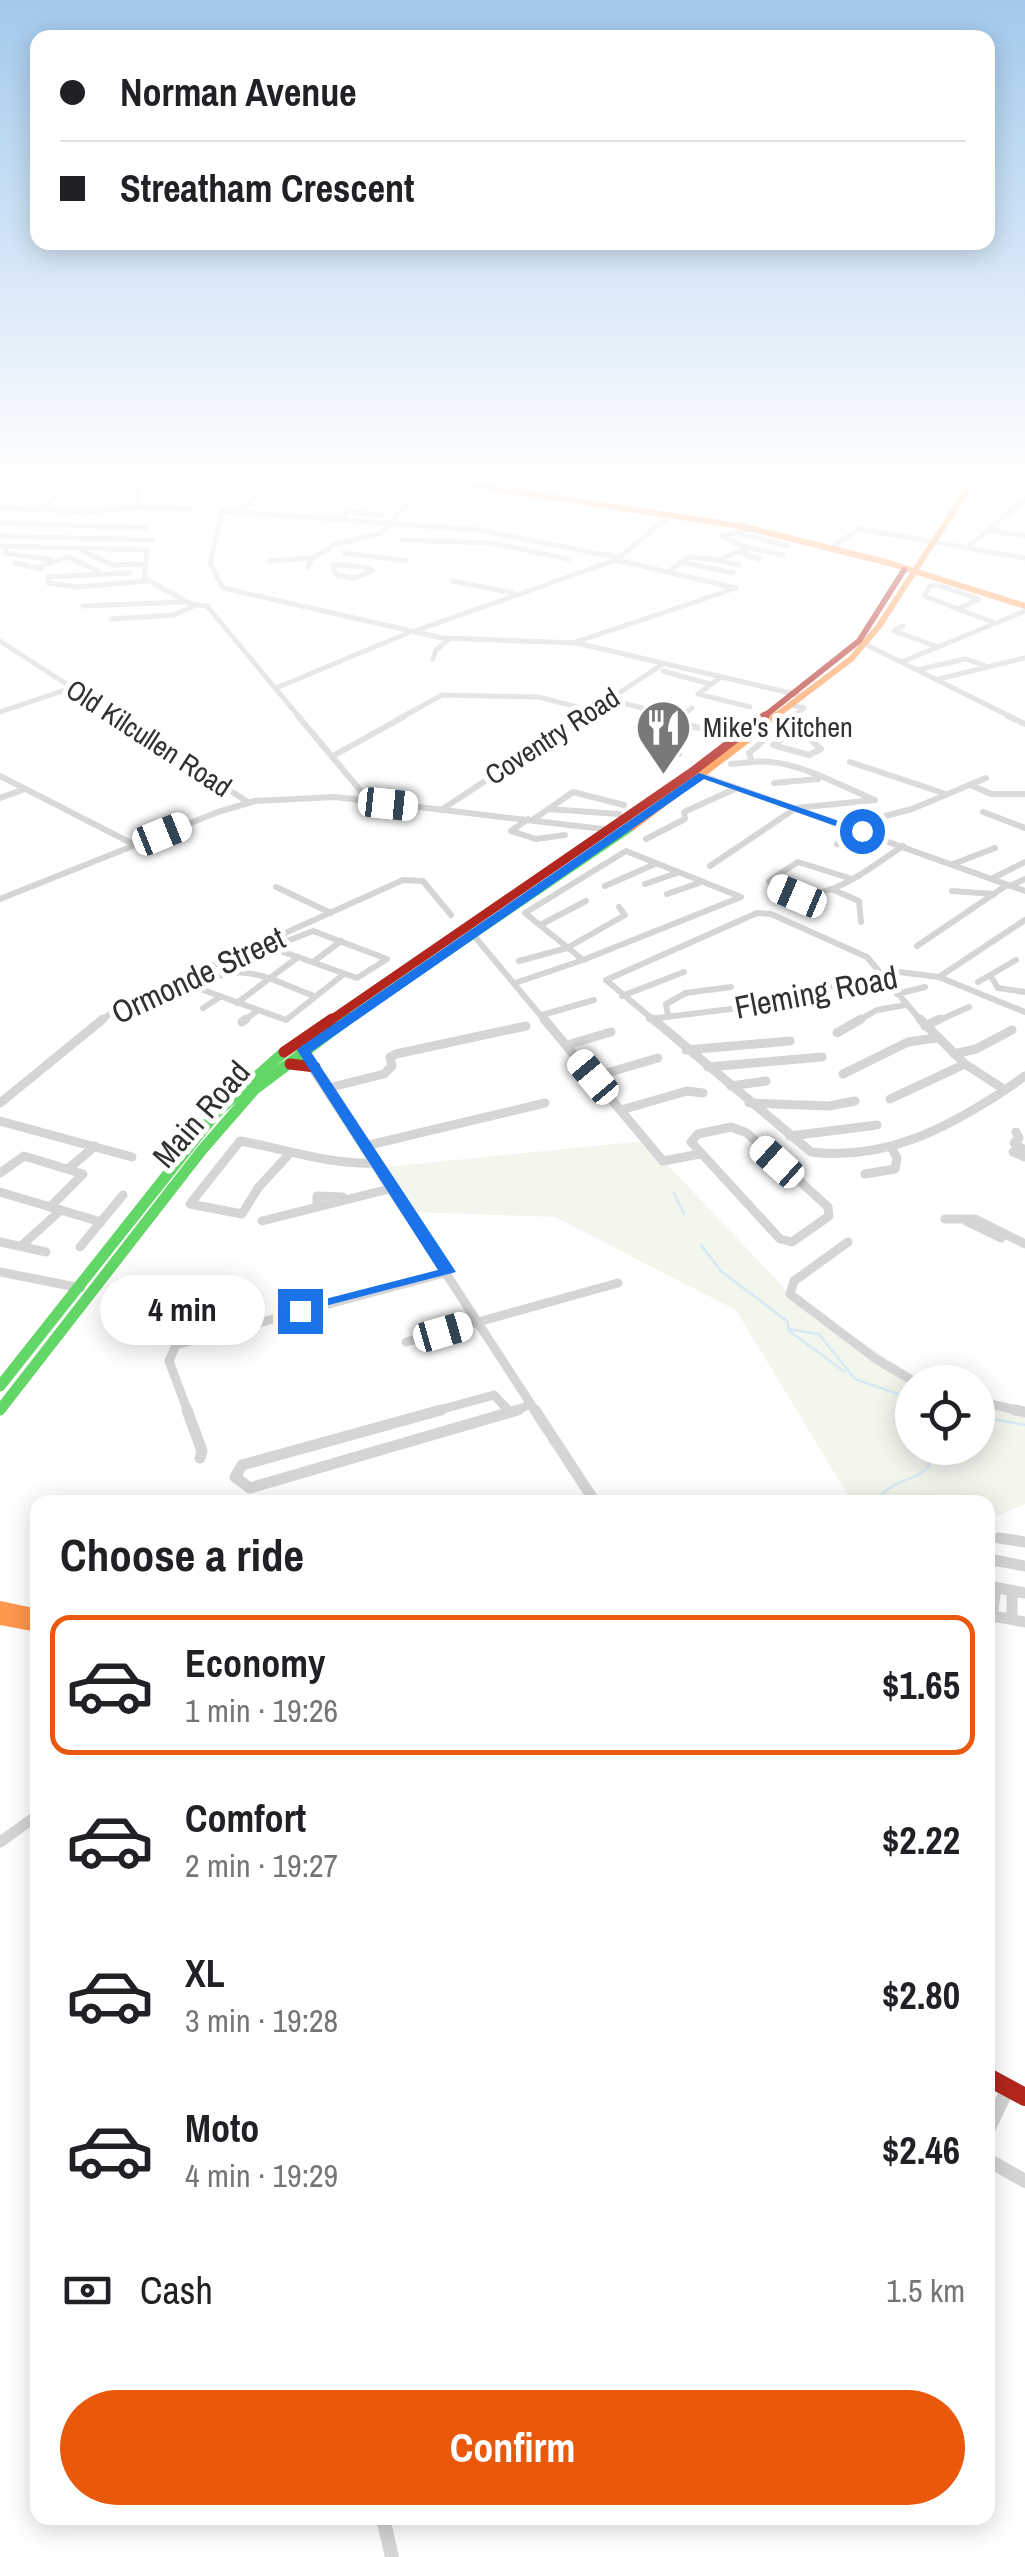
<!DOCTYPE html>
<meta charset="utf-8">
<style>
:root{--surface:#fff;--page:#f2f2f2;--text:#202124;--muted:#757577;--line:#e0e0e0;--accent:#ea580c}
body{margin:0;font-family:"Archivo Narrow",sans-serif;background:var(--page);color:var(--text);height:100vh;display:flex;flex-direction:column;font-size:38px;white-space:nowrap}
*{box-sizing:border-box;margin:0}
p{font-size:32px;color:var(--muted)}
.icon{flex:none;width:55px;height:55px;fill:none;stroke:currentColor;stroke-width:2;stroke-linecap:round;stroke-linejoin:round}
.map{position:relative;flex:1;overflow:hidden}
.details{position:absolute;left:30px;top:1495px;width:965px;height:1030px;display:flex;flex-direction:column;background:var(--surface);border-radius:20px;box-shadow:0 5px 25px #0003}
.details>*{flex:none}
.hud{position:absolute;left:30px;top:30px;width:965px;height:220px;border-radius:20px;box-shadow:0 5px 25px #0003;display:grid;align-content:center;height:220px;padding:0 30px;background:var(--surface)}
.tools{position:absolute;left:895px;top:1365px;display:grid;gap:20px}
.tools a{display:grid;place-items:center;width:100px;height:100px;border-radius:50%;background:var(--surface);box-shadow:0 5px 25px #0003;font-size:50px}
.end{position:absolute;width:45px;height:45px;margin:-22px;border:12px solid #1a73e8;background:#fff;box-shadow:0 0 0 5px #fff}
.from{border-radius:50%}
.bubble{position:absolute;height:70px;border-radius:35px;background:var(--surface);box-shadow:0 5px 25px #0003;font-size:32px;font-weight:700;line-height:70px;text-align:center}
.car{position:absolute;width:30px;height:60px;margin:-30px -15px;border-radius:12px;box-shadow:0 0 8px 2px #0007;background:linear-gradient(#fff 24%,#345 0 40%,#fff 0 76%,#345 0 86%,#fff 0)}
.hud b{display:flex;align-items:center;gap:35px;height:95px;font-size:38px}
.hud b+b{border-top:2px solid var(--line)}
.hud i{width:25px;height:25px;background:var(--text)}
ul{padding:0;list-style:none}
li{display:flex;align-items:center;gap:30px;height:140px;margin:0 20px 15px;padding:0 10px;border:5px solid transparent;border-radius:20px}
li div{flex:1}
li b{display:block;font-size:38px}
li em{font-style:normal;font-weight:700}
li.active{border-color:var(--accent)}
li>.icon{width:90px;height:90px;stroke-width:1.5}
h2{padding:0 30px;font-size:45px;line-height:120px}
.pay{display:flex;align-items:center;gap:25px;height:110px;padding:0 30px;font-size:38px}
.pay p{margin-inline-start:auto}
.button{display:flex;gap:20px;margin-top:auto;padding:20px 30px}
.button a{flex:1;height:115px;border-radius:60px;background:var(--accent);color:#fff;font-size:40px;font-weight:700;line-height:115px;text-align:center}
.map>svg:first-child{display:block}
.green{fill:#f2f6ed}
.lines{fill:none;stroke-linecap:round;stroke-linejoin:round}
.stream{stroke:#d9e9f4;stroke-width:2.5}
.street-far4{stroke:#d5d5d5;stroke-width:5}
.street-far3{stroke:#d5d5d5;stroke-width:6}
.street-far2{stroke:#d5d5d5;stroke-width:9}
.street-far1{stroke:#d5d5d5;stroke-width:11}
.street{stroke:#d5d5d5;stroke-width:14}
.fast-far1{stroke:#63d668;stroke-width:9}
.fast{stroke:#63d668;stroke-width:11}
.slow-far2{stroke:#ff974d;stroke-width:6}
.slow-far1{stroke:#ff974d;stroke-width:9}
.slow{stroke:#ff974d;stroke-width:14}
.jam-far3{stroke:#b3261e;stroke-width:6}
.jam-far2{stroke:#b3261e;stroke-width:9}
.jam-far1{stroke:#b3261e;stroke-width:11}
.jam{stroke:#b3261e;stroke-width:18}
.route{fill:#1a73e8}
.labels{text-anchor:middle;dominant-baseline:central;stroke-width:10;stroke-linejoin:round;paint-order:stroke}
.far-poi-label{font-size:28px;fill:#313131;stroke:#fff;text-anchor:start}
.far-street-label{font-size:28px;fill:#313131;stroke:#fff}
.street-label{font-size:32px;fill:#313131;stroke:#fff}
</style>
<div class="map">
<svg width="1025" height="2557" viewBox="0 0 1025 2557">
<rect width="100%" height="100%" fill="#fff"/>
<path class="green" d="M645,1141L790,1294L922,1382H912V1448H978V1401L1025,1412V1504L988,1520V1502H852L736,1310L555,1217L414,1212L387,1167Z"/>
<g class="lines">
<g class="stream">
<path d="M674,1193L684,1214"/>
<path d="M701,1245L721,1271L787,1321L789,1329L819,1334L855,1379L912,1399"/>
<path d="M788,1330L845,1372"/>
<path d="M978,1416L1025,1425"/>
<path d="M881,1496C897,1477 914,1483 929,1466L927,1457"/>
</g>
<g class="street-far4">
<path d="M0,484L53,481"/>
<path d="M137,485L138,507"/>
<path d="M0,508L86,512L138,507L191,509"/>
<path d="M40,510L60,493"/>
<path d="M239,512L257,496"/>
<path d="M341,520L348,512L382,515"/>
<path d="M0,523L146,528"/>
<path d="M988,530L1025,536"/>
<path d="M742,534L788,546"/>
<path d="M0,536L153,540"/>
<path d="M402,540L491,543L569,559"/>
<path d="M333,545L382,533L426,481"/>
<path d="M970,545L1025,499"/>
<path d="M0,546L147,550L144,578L191,604L207,606L300,718"/>
<path d="M7,546L5,553L51,560"/>
<path d="M746,547L783,555"/>
<path d="M829,549L859,529L1025,558"/>
<path d="M82,551L113,565L145,564"/>
<path d="M738,552L760,559"/>
<path d="M345,553L406,561"/>
<path d="M621,558L479,530L222,511L210,563L223,588L442,638L577,643L803,696"/>
<path d="M270,561L312,558"/>
<path d="M681,562L733,573"/>
<path d="M15,563L41,569"/>
<path d="M332,564L369,568L373,571L353,578L336,575Z"/>
<path d="M739,565L718,560L747,548L722,536L750,529"/>
<path d="M308,567L312,558L330,548"/>
<path d="M36,568L68,557L98,571"/>
<path d="M669,571L689,557L718,560"/>
<path d="M48,577V583L78,587L148,581"/>
<path d="M48,577L130,573"/>
<path d="M452,581L513,593"/>
<path d="M937,585L979,599L958,609L924,596L930,586Z"/>
<path d="M83,606L184,602"/>
<path d="M958,609L995,623"/>
<path d="M111,619L174,615L196,605"/>
<path d="M903,626L894,631L938,647"/>
<path d="M415,631L616,560L671,515"/>
<path d="M0,641L119,718"/>
<path d="M859,641L1013,718"/>
<path d="M576,642L736,588L616,560"/>
<path d="M433,659L436,650L447,641"/>
<path d="M904,661L1025,611"/>
<path d="M921,669L966,659L986,666"/>
<path d="M663,671L710,684"/>
<path d="M721,677L698,694L750,707"/>
<path d="M939,679L1024,658"/>
<path d="M276,688L408,633"/>
<path d="M610,700L679,717L692,708"/>
<path d="M0,712L71,688"/>
<path d="M400,718L442,695L538,697L590,710"/>
<path d="M581,718L663,664"/>
<path d="M791,718L804,708L792,705"/>
</g>
<g class="street-far3">
<path d="M115,716L248,802"/>
<path d="M298,716L370,802"/>
<path d="M674,716H681"/>
<path d="M1008,716L1025,724"/>
<path d="M679,717L644,743L679,754"/>
<path d="M673,721L714,732"/>
<path d="M789,734L773,745L809,755L821,749L811,740L776,730L794,716"/>
<path d="M333,756L405,716"/>
<path d="M850,762L943,793"/>
<path d="M731,764L752,762L749,753L776,730"/>
<path d="M698,774L1025,891"/>
<path d="M0,776L135,845"/>
<path d="M774,783L818,779"/>
<path d="M971,785L991,794H1025"/>
<path d="M0,798L25,789"/>
<path d="M548,809L619,814"/>
<path d="M441,810L584,716"/>
<path d="M983,812L1025,828"/>
<path d="M528,819L511,831L536,839L565,835"/>
<path d="M534,819L573,792L624,805"/>
<path d="M851,825L912,809L986,778"/>
<path d="M646,839L685,819L684,812L737,788"/>
<path d="M837,844L862,831"/>
<path d="M626,851L741,897L583,960L525,913Z"/>
<path d="M953,864L995,848"/>
<path d="M710,866L796,808L875,800C836,784 794,758 752,762"/>
<path d="M849,878L798,862L769,881C815,916 863,872 903,846"/>
<path d="M991,879L1025,862"/>
<path d="M645,884L677,873"/>
<path d="M605,886L655,864"/>
<path d="M1010,886L1025,879"/>
<path d="M276,887L331,913"/>
<path d="M831,889L859,901L861,922"/>
<path d="M952,891L994,894"/>
<path d="M667,894L699,883"/>
<path d="M0,899L218,812L255,801L335,797L611,830"/>
<path d="M540,925L586,901"/>
<path d="M470,931L546,1022"/>
<path d="M261,944L357,978L387,959L313,931L290,940"/>
<path d="M917,946L1007,885"/>
<path d="M519,961L567,948L625,915L619,907"/>
<path d="M313,962L341,941"/>
<path d="M990,975L998,988L1025,992"/>
<path d="M939,977L1025,920"/>
<path d="M978,982L1016,960"/>
<path d="M515,983L583,960"/>
<path d="M897,994L925,987"/>
<path d="M314,996C268,979 241,958 195,987L286,1020L344,974"/>
<path d="M622,996L684,972"/>
<path d="M237,1003L298,957"/>
<path d="M203,1008L220,997"/>
<path d="M542,1015L594,1000"/>
<path d="M668,1016L666,1004L686,993L731,987"/>
<path d="M649,1019L796,1001L851,979L899,972L939,977L1025,1012"/>
<path d="M100,1022L116,1009L403,880L423,881L451,915"/>
<path d="M242,1022L257,1011"/>
<path d="M656,1022L606,980L757,913L771,914L867,957L922,1022"/>
<path d="M856,1022L877,1010L906,1005"/>
<path d="M935,1022L969,1007"/>
</g>
<g class="street-far2">
<path d="M544,1019L663,1161L700,1154"/>
<path d="M653,1019L811,1152C884,1161 946,1129 1005,1090"/>
<path d="M920,1019L965,1064L1005,1090"/>
<path d="M242,1022L246,1019"/>
<path d="M925,1026L940,1019"/>
<path d="M837,1033L861,1019"/>
<path d="M567,1045L611,1032"/>
<path d="M300,1049L536,1412"/>
<path d="M686,1050L790,1041"/>
<path d="M954,1054L976,1049L1012,1030"/>
<path d="M708,1067L822,1057"/>
<path d="M843,1074L908,1042L936,1038"/>
<path d="M593,1077L658,1058"/>
<path d="M731,1086L766,1081"/>
<path d="M328,1088L384,1074L392,1066L390,1057L396,1054L526,1026"/>
<path d="M1005,1090L1025,1076"/>
<path d="M890,1099L965,1064"/>
<path d="M0,1103L103,1019"/>
<path d="M749,1103L829,1106L855,1101"/>
<path d="M621,1110L687,1091L703,1093"/>
<path d="M0,1121L132,1157"/>
<path d="M731,1127L747,1133L828,1207L829,1216L792,1242L780,1239L691,1142L698,1134Z"/>
<path d="M1016,1132L1019,1138L1014,1143L1025,1150"/>
<path d="M790,1136L877,1125"/>
<path d="M365,1146L545,1103"/>
<path d="M291,1152L258,1188L242,1214L190,1204L240,1141C286,1149 329,1165 376,1163"/>
<path d="M1013,1152L1025,1157"/>
<path d="M68,1169L95,1146"/>
<path d="M0,1173L24,1156L83,1174L50,1207"/>
<path d="M865,1174L895,1169L897,1158L892,1148"/>
<path d="M0,1192L101,1222"/>
<path d="M317,1205V1196L343,1197"/>
<path d="M945,1219H975L1025,1244"/>
<path d="M262,1221L393,1188"/>
<path d="M966,1221L1001,1238"/>
<path d="M0,1242L46,1252"/>
<path d="M848,1242L794,1281L790,1294L876,1359L915,1382"/>
<path d="M21,1246L61,1210"/>
<path d="M80,1247L123,1195"/>
<path d="M0,1272L81,1288"/>
<path d="M406,1342L618,1283"/>
<path d="M978,1401L1025,1412"/>
<path d="M188,1412L169,1361L176,1345L448,1272"/>
<path d="M432,1412L494,1395L508,1410"/>
<path d="M513,1412L529,1405"/>
</g>
<g class="street-far1">
<path d="M187,1410L202,1451L200,1458"/>
<path d="M441,1410L242,1465L235,1477L250,1488L518,1410"/>
<path d="M535,1410L595,1502"/>
<path d="M1015,1410L1025,1412"/>
<path d="M999,1538L1025,1542"/>
<path d="M988,1559L1025,1566"/>
<path d="M988,1586L1025,1593"/>
<path d="M1012,1590V1619"/>
<path d="M988,1615L1025,1622"/>
<path d="M992,1616L996,1588"/>
<path d="M0,1842L38,1815"/>
</g>
<g class="street">
<path d="M988,2130L1008,2088"/>
<path d="M988,2160L1025,2181"/>
<path d="M383,2518L392,2557"/>
</g>
<path class="fast-far1" d="M344,1022L632,826"/>
<g class="fast">
<path d="M0,1386L216,1113L284,1052"/>
<path d="M0,1410L202,1150L255,1089L348,1019"/>
</g>
<g class="slow-far2">
<path d="M445,481L740,526L889,563L1025,606"/>
<path d="M773,718L851,659L879,626L973,481"/>
</g>
<path class="slow-far1" d="M632,826L777,716"/>
<g class="slow">
<path d="M0,1608L38,1616"/>
<path d="M0,1618L38,1625"/>
</g>
<path class="jam-far3" d="M762,718L859,641L904,570"/>
<path class="jam-far2" d="M328,1022L692,772L765,716"/>
<g class="jam-far1">
<path d="M284,1052L332,1019"/>
<path d="M290,1064L315,1067"/>
</g>
<path class="jam" d="M988,2077L1025,2097"/>
</g>
<linearGradient id="sky" x2="0" y2="1"><stop stop-color="#a2c9ed"/><stop offset="0.57" stop-color="#fff"/><stop offset="1" stop-color="#fff" stop-opacity="0"/></linearGradient>
<rect width="1025" height="839" fill="url(#sky)"/>
<path class="route" d="M699,773L868,831L858,834L704,779L311,1052L456,1272L294,1314V1307L438,1270L297,1050L299,1048Z"/>
<defs>
<symbol id="restaurant-pin" viewBox="-11 -11 22 30"><path d="M0 17L-7.5 6A9.5 9.5 0 1 1 7.5 6Z" fill="#797979" stroke="#fff"/><path d="M-5-6h1v4h1v-4h1v4h1v-4h1v5L-1.5 .5V6h-2V.5L-5-1ZM5-6V6H3V1.5H1.5Q1.5-4 5-6Z" fill="#fff"/></symbol>
</defs>
<g fill-rule="evenodd">
<use href="#restaurant-pin" x="632" y="696" width="63" height="86"/>
</g>
<g class="labels">
<g class="far-poi-label">
<text x="703" y="727">Mike's Kitchen</text>
</g>
<g class="far-street-label">
<text transform="translate(552 736) rotate(-33)">Coventry Road</text>
<text transform="translate(149 738) rotate(33)">Old Kilcullen Road</text>
</g>
<g class="street-label">
<text transform="translate(198 975) rotate(-25)">Ormonde Street</text>
<text transform="translate(816 992) rotate(-11)">Fleming Road</text>
<text transform="translate(201 1114) rotate(-49)">Main Road</text>
</g>
</g>
</svg>
<div class="tools">
<a><svg class="icon" aria-label="locate" viewBox="0 0 24 24"><circle cx="12" cy="12" r="6"/><path d="M12 2v4M12 18v4M2 12h4M18 12h4"/></svg></a>
</div>
<i class="end from" style="left:862px;top:831px"></i>
<i class="end" style="left:300px;top:1311px"></i>
<div class="bubble" style="left:100px;top:1275px;width:165px">4 min</div>
<i class="car" style="left:388px;top:804px;rotate:96deg"></i>
<i class="car" style="left:162px;top:834px;rotate:68deg"></i>
<i class="car" style="left:797px;top:896px;rotate:293deg"></i>
<i class="car" style="left:593px;top:1077px;rotate:320deg"></i>
<i class="car" style="left:777px;top:1162px;rotate:312deg"></i>
<i class="car" style="left:443px;top:1332px;rotate:74deg"></i>
<div class="hud">
<b><i class="from"></i>Norman Avenue</b>
<b><i></i>Streatham Crescent</b>
</div>
<section class="details">
<h2>Choose a ride</h2>
<ul>
<li class="active"><svg class="icon" aria-label="car" viewBox="0 0 24 24"><path d="M5 17H2v-5l4-1 3-4h7l3 4 3 1v5h-3M9 17h6M6 11h13"/><circle cx="7" cy="17" r="2"/><circle cx="17" cy="17" r="2"/></svg><div><b>Economy</b><p>1 min · 19:26</p></div><em>$1.65</em></li>
<li><svg class="icon" aria-label="car" viewBox="0 0 24 24"><path d="M5 17H2v-5l4-1 3-4h7l3 4 3 1v5h-3M9 17h6M6 11h13"/><circle cx="7" cy="17" r="2"/><circle cx="17" cy="17" r="2"/></svg><div><b>Comfort</b><p>2 min · 19:27</p></div><em>$2.22</em></li>
<li><svg class="icon" aria-label="car" viewBox="0 0 24 24"><path d="M5 17H2v-5l4-1 3-4h7l3 4 3 1v5h-3M9 17h6M6 11h13"/><circle cx="7" cy="17" r="2"/><circle cx="17" cy="17" r="2"/></svg><div><b>XL</b><p>3 min · 19:28</p></div><em>$2.80</em></li>
<li><svg class="icon" aria-label="car" viewBox="0 0 24 24"><path d="M5 17H2v-5l4-1 3-4h7l3 4 3 1v5h-3M9 17h6M6 11h13"/><circle cx="7" cy="17" r="2"/><circle cx="17" cy="17" r="2"/></svg><div><b>Moto</b><p>4 min · 19:29</p></div><em>$2.46</em></li>
</ul>
<div class="pay"><svg class="icon" aria-label="cash" viewBox="0 0 24 24"><path d="M3 7h18v10H3z"/><circle cx="12" cy="12" r="2"/></svg>Cash<p>1.5 km</p></div>
<div class="button"><a>Confirm</a></div>
</section>
</div>
